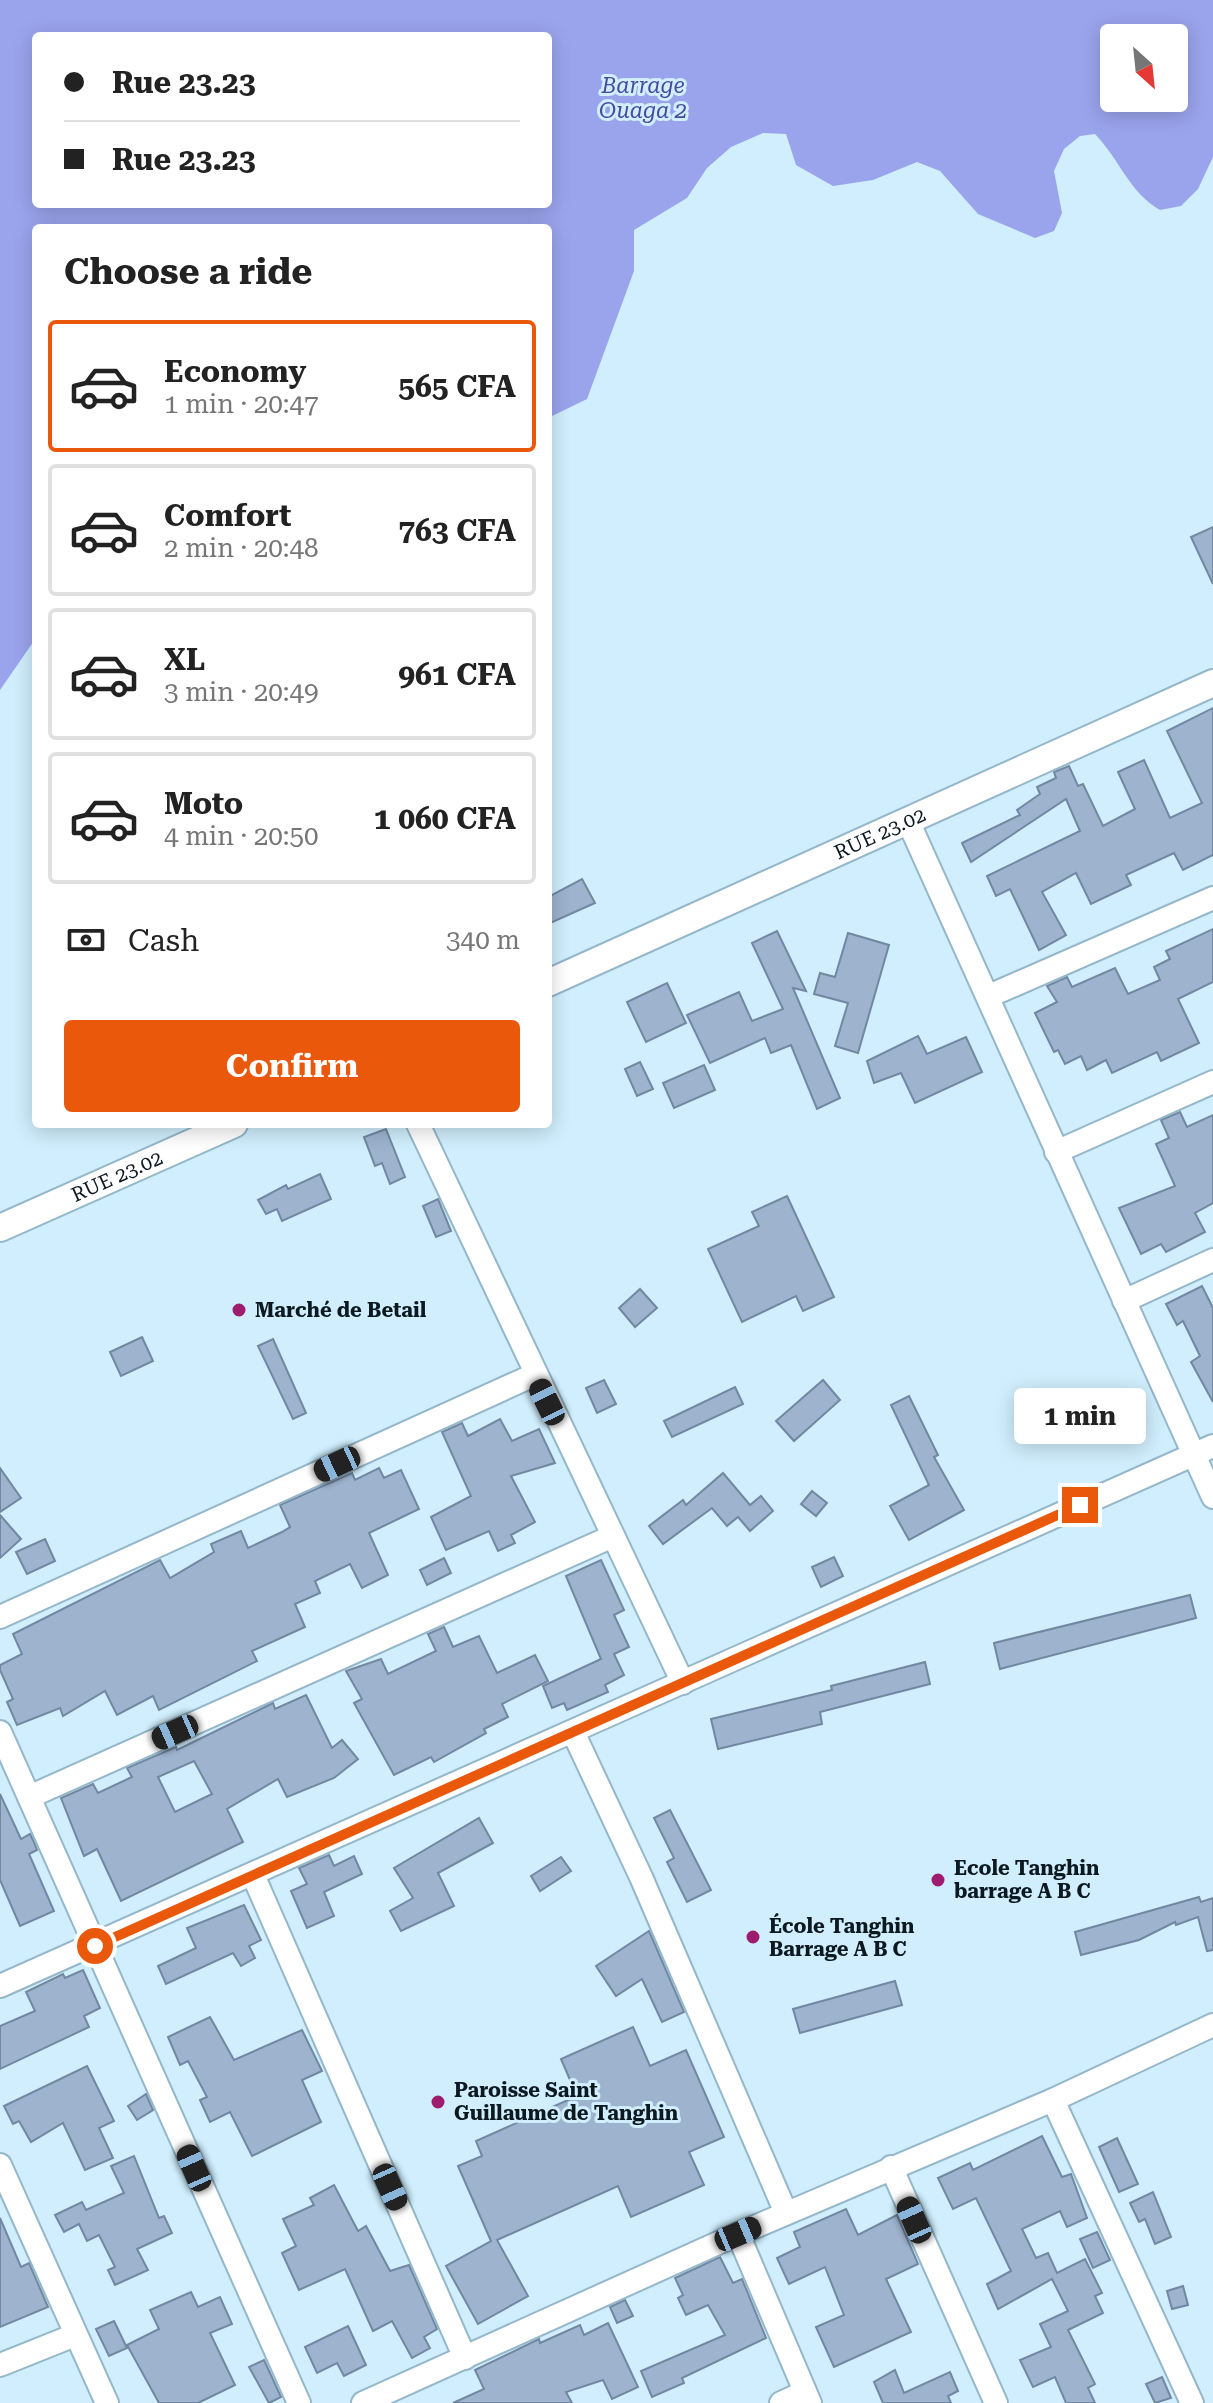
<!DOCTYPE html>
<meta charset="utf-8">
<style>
:root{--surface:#fff;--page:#f6f6f6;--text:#222;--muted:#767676;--line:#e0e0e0;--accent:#ea580c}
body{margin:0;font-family:"Roboto Serif",serif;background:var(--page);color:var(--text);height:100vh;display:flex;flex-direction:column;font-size:30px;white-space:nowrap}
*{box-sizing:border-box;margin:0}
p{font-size:26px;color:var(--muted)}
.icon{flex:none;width:44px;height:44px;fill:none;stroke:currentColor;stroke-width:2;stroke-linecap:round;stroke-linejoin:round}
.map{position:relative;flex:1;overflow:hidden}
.details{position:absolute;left:32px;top:224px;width:520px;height:904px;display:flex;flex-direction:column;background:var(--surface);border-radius:8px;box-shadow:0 4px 20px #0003}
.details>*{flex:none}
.guide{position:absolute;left:32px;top:32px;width:520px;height:176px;border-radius:8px;box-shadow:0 4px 20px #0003;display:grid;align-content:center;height:176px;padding:0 32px;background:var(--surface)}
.needle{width:52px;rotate:153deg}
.tools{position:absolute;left:1100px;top:24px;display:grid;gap:16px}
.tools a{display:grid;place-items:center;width:88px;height:88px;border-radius:8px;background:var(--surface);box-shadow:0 4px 20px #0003;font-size:40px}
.end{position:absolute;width:36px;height:36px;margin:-18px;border:10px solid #ea580c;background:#fff;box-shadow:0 0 0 4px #fff}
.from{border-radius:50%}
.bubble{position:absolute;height:56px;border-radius:8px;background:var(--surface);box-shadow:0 4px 20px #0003;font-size:26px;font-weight:700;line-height:56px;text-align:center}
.car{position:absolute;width:24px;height:48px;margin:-24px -12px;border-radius:10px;box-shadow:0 0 6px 2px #0007;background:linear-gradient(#222 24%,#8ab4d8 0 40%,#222 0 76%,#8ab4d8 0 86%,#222 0)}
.guide b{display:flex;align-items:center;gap:28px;height:76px;font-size:30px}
.guide b+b{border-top:2px solid var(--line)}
.guide i{width:20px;height:20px;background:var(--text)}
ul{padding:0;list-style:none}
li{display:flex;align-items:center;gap:24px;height:132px;margin:0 16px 12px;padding:0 16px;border:4px solid var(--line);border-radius:8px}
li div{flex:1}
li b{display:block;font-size:30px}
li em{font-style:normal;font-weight:700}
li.selected{border-color:var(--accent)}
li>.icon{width:72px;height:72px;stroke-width:1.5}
h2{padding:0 32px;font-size:36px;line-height:96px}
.pay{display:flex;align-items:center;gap:20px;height:88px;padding:0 32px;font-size:30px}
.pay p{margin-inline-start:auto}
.button{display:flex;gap:16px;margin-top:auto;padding:16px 32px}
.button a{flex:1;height:92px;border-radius:8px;background:var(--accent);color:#fff;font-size:32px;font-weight:700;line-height:92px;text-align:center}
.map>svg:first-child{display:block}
.water{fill:#9aa4ec;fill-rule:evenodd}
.building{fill:#9db3ce;stroke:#7287a1;stroke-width:2;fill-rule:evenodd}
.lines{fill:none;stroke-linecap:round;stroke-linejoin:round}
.minor-casing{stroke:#94b7c9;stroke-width:26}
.tertiary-casing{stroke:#94b7c9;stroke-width:30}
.minor{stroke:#fff;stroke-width:22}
.tertiary{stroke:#fff;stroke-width:26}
.route{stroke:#ea580c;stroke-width:10}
.poi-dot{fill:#9e1c6d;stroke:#d0eefd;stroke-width:3}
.labels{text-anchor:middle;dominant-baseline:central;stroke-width:6;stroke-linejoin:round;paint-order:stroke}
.street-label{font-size:20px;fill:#0c1920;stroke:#d0eefd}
.poi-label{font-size:20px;font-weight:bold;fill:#0c1920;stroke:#d0eefd;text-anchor:start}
.water-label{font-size:22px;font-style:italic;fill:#474ba0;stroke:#d0eefd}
</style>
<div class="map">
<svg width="1213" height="2403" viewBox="0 0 1213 2403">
<rect width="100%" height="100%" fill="#d0eefd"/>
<path class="water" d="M0,0H1213V157L1198,189L1181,206L1160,210C1129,192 1120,160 1095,134L1080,136L1064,149L1054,171L1062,213L1054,231L1035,238L978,214L940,171L917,162L873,180L833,186L796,165L786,134L763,133L731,147L707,168L687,198L634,230V271L587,399L548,418V228H36V638L0,690ZM36,36H548V204H36ZM1114,38H1174V98H1114Z"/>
<g class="building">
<path d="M1213,527V584L1191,537Z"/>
<path d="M1213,708V855L1183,870L1174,853L1126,875L1131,885L1091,904L1076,873L1042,892L1066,935L1039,950L1010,889L996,896L987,876L1080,831L1066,799L971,862L962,843L1020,815L1017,810L1040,794L1037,787L1056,778L1054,772L1069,766L1078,786L1083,784L1103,826L1135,809L1118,772L1144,760L1170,818L1202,803L1167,731Z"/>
<path d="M582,879L595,903L548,924V897Z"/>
<path d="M1213,929V982L1178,999L1199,1043L1161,1061L1157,1052L1112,1073L1106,1060L1087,1070L1081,1056L1065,1064L1058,1050L1054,1052L1035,1013L1057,1002L1047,986L1067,977L1072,987L1115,968L1128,994L1160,980L1154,967L1170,959L1166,951Z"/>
<path d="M777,931L806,991L793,988L840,1098L817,1109L791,1045L771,1053L765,1038L710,1063L687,1015L739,992L752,1021L783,1009L752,943Z"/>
<path d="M848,933L889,945L858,1053L835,1046L848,1003L814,994L820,973L835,977Z"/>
<path d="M667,983L686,1023L646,1042L627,1002Z"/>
<path d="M918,1036L927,1054L966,1037L982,1072L915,1103L901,1073L874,1083L867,1061Z"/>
<path d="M640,1062L653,1089L637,1096L625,1069Z"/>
<path d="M704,1065L715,1090L674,1108L663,1083Z"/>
<path d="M1180,1112L1187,1127L1213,1115V1203L1195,1213L1205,1232L1166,1252L1161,1244L1141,1254L1119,1208L1175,1186L1156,1144L1169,1138L1161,1120Z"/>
<path d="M386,1129L405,1177L390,1184L382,1163L375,1166L364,1137Z"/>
<path d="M320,1174L331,1199L282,1221L277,1209L266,1214L258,1200L286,1185L288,1189Z"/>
<path d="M787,1196L834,1297L803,1311L796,1296L742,1322L708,1249L759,1226L752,1212Z"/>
<path d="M438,1199L451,1231L436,1237L423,1206Z"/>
<path d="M1202,1286L1213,1308V1402L1191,1362L1200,1356L1183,1321L1177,1325L1166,1304Z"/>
<path d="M640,1289L657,1308L635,1327L619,1308Z"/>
<path d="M142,1337L153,1361L121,1376L110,1352Z"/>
<path d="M273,1339L306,1413L293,1419L258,1346Z"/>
<path d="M604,1380L616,1404L597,1413L586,1388Z"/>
<path d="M823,1380L840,1400L794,1441L776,1421Z"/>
<path d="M735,1387L743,1404L672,1437L664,1421Z"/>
<path d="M909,1396L938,1455L934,1457L964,1510L909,1540L890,1506L929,1485L891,1405Z"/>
<path d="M500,1419L512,1441L539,1429L555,1463L511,1476L535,1522L511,1535L515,1543L498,1551L489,1531L446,1550L431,1517L471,1496L442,1432L462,1423L468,1436Z"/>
<path d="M0,1468L21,1498L0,1512Z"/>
<path d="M379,1468L384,1478L401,1470L419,1509L369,1533L388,1575L362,1588L350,1564L315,1581L320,1593L295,1604L305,1627L252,1651L257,1661L159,1710L153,1696L117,1715L105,1691L63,1716L60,1708L17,1725L7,1702L13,1699L0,1670V1665L22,1654L13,1634L160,1560L170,1578L214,1552L211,1544L241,1531L248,1548L282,1532L290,1527L280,1505L352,1473L355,1480Z"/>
<path d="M723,1473L750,1505L761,1496L773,1511L750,1531L738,1517L727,1526L712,1508L663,1544L649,1526L683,1500L686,1505Z"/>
<path d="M812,1491L827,1503L816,1516L801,1504Z"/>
<path d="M0,1515L21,1539L0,1558Z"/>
<path d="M45,1539L55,1561L27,1574L16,1552Z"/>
<path d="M834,1557L843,1576L821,1587L812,1567Z"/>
<path d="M444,1558L451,1573L427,1585L420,1570Z"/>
<path d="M601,1560L624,1610L614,1615L629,1647L614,1654L624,1675L605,1685L608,1692L567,1710L564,1703L552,1708L543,1686L601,1659L566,1576Z"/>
<path d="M1190,1595L1196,1618L1000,1669L994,1643Z"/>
<path d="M444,1627L453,1647L479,1636L497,1673L535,1655L548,1681L502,1704L508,1717L484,1729L486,1733L434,1762L431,1757L394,1775L354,1703L362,1699L346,1671L381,1659L388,1674L436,1651L428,1634Z"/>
<path d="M925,1662L930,1684L820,1712L822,1724L718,1749L711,1719L832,1690L831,1686Z"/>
<path d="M306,1695L332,1748L342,1740L358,1759L334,1778L287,1797L278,1779L227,1809L243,1842L121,1901L97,1849L84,1856L61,1798L93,1784L98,1793L132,1777L127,1768L176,1747L177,1750L273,1703L275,1709ZM194,1761L212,1794L175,1812L158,1777Z"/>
<path d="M0,1794L21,1839L30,1834L33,1840L37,1850L29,1854L54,1911L20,1926L0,1880Z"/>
<path d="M670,1810L711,1890L687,1902L667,1862L674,1858L654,1818Z"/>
<path d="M479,1818L493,1843L438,1873L454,1906L401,1931L390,1911L413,1898L394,1868Z"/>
<path d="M329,1855L334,1866L354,1856L362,1874L324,1892L334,1916L307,1928L291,1891L307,1884L299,1868Z"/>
<path d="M561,1857L571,1871L540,1891L531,1876Z"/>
<path d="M1199,1897L1201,1902L1213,1898V1950L1207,1951L1198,1917L1176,1925L1175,1922L1139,1940L1081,1955L1075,1932Z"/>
<path d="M244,1905L261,1940L249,1946L255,1958L241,1966L233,1953L166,1984L158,1966L196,1948L187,1928Z"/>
<path d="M649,1931L684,2012L662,2022L642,1979L616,1996L596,1966Z"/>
<path d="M83,1970L100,2008L84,2016L89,2027L0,2069V2026L35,2011L26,1992L63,1974L65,1978Z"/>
<path d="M895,1981L902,2005L800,2033L793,2009Z"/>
<path d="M210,2017L234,2060L302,2030L322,2071L302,2080L321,2122L252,2156L230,2112L210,2122L200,2100L207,2097L188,2061L180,2065L168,2037Z"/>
<path d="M633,2027L650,2066L686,2050L724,2137L689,2152L704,2185L631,2217L618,2186L497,2240L528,2296L478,2324L446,2266L491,2241L458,2166L482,2156L476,2141L577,2096L561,2059Z"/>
<path d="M87,2066L114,2121L99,2128L113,2158L85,2170L63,2123L31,2142L19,2121L13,2124L4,2106Z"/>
<path d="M146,2094L153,2110L137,2120L128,2106Z"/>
<path d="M1042,2136L1062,2177L1071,2174L1087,2218L1067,2227L1060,2211L1022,2229L1036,2258L1048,2253L1057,2273L1085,2259L1102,2293L1095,2296L1103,2313L1068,2330L1095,2384L1088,2388L1095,2403H1066L1055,2377L1033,2387L1020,2360L1051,2347L1040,2324L1068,2311L1052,2279L998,2309L987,2284L1011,2271L976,2198L953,2209L938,2178L970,2163L973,2170Z"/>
<path d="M1117,2138L1138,2184L1119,2192L1099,2147Z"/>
<path d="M134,2156L159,2218L164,2216L172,2233L137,2249L148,2270L115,2285L108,2270L115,2267L99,2235L87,2241L79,2224L64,2232L55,2215L82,2202L86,2210L124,2193L111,2166Z"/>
<path d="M334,2185L358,2231L366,2226L390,2271L409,2265L437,2329L424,2337L430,2348L412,2358L392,2321L373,2331L345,2269L299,2290L282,2253L296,2246L283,2219L314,2205L310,2198Z"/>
<path d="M1153,2192L1171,2237L1155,2244L1145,2219L1139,2222L1130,2203Z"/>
<path d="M846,2209L858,2235L897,2215L918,2264L886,2279L911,2332L834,2367L816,2327L844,2315L825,2267L789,2284L777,2258L800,2247L794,2232Z"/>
<path d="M0,2218L21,2267L29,2263L48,2307L0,2327Z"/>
<path d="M1097,2232L1110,2260L1093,2268L1080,2239Z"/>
<path d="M720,2257L733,2283L742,2279L766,2338L682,2378L684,2383L652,2397L641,2371L725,2335L708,2305L686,2315L678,2298L683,2295L675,2278Z"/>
<path d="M1183,2286L1188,2305L1172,2309L1167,2291Z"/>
<path d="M191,2292L198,2307L220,2297L232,2324L210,2333L235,2385L198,2403H159L127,2345L159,2329L150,2310Z"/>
<path d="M625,2300L633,2316L617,2323L610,2307Z"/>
<path d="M114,2321L127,2348L109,2356L96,2329Z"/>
<path d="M608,2323L638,2387L612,2399L603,2380L566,2392L572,2403H453L484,2389L475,2370L539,2339L540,2343L580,2325L584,2335Z"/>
<path d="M348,2326L366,2365L344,2376L337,2363L317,2373L305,2347Z"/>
<path d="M264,2360L281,2397L269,2403L249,2367Z"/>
<path d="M895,2370L904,2393L950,2372L958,2391L948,2396L951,2403H883L874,2382Z"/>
<path d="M1162,2377L1171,2398L1155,2403L1146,2384Z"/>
</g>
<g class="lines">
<defs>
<g id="minor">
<path d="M908,821L1213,1497"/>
<path d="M989,996L1213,898"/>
<path d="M418,1124L683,1683"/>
<path d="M1056,1152L1213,1082"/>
<path d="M1124,1301L1213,1260"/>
<path d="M0,1617L534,1375"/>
<path d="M0,1732L299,2403"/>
<path d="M573,1732L641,1877L786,2213"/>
<path d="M29,1797L613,1536"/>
<path d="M253,1875L465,2358"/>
<path d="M0,1986L1213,1446"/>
<path d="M1053,2100L1192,2403"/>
<path d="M0,2165L107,2403"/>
<path d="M891,2167L996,2403"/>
<path d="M738,2234L810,2403"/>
<path d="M0,2365L75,2335"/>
<path d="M363,2403L738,2234L1053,2100L1213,2025"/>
<path d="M781,2403L805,2392"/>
</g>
<g id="tertiary">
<path id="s1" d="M548,983L1213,683"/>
<path id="s2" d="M0,1228L234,1124"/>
</g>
</defs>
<use href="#minor" class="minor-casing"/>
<use href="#tertiary" class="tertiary-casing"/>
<use href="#minor" class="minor"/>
<use href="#tertiary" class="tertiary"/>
</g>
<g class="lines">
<path class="route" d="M95,1946L1080,1505"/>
</g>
<g class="poi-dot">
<circle cx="239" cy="1310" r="8"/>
<circle cx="938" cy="1880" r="8"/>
<circle cx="753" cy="1937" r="8"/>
<circle cx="438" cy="2102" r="8"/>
</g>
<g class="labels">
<g class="street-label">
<text stroke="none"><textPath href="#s1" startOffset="364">RUE 23.02</textPath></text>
<text stroke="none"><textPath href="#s2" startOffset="128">RUE 23.02</textPath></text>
</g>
<g class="poi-label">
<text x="255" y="1310">Marché de Betail</text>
<text x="954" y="1868">Ecole Tanghin<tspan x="954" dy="23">barrage A B C</tspan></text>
<text x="769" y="1926">École Tanghin<tspan x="769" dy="23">Barrage A B C</tspan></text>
<text x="454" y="2090">Paroisse Saint<tspan x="454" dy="23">Guillaume de Tanghin</tspan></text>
</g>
<g class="water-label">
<text x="643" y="85">Barrage<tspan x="643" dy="25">Ouaga 2</tspan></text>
</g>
</g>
</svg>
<div class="tools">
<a><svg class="needle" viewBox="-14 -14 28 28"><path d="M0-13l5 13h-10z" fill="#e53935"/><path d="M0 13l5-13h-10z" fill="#767676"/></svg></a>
</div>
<i class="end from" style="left:95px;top:1946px"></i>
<i class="end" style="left:1080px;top:1505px"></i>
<div class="bubble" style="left:1014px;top:1388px;width:132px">1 min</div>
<i class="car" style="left:547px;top:1402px;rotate:334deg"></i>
<i class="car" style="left:337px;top:1464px;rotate:245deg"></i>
<i class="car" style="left:175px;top:1732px;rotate:246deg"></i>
<i class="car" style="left:194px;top:2168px;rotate:336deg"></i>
<i class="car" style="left:390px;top:2187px;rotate:156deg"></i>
<i class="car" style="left:914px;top:2220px;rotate:336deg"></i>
<i class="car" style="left:738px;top:2234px;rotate:67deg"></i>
<div class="guide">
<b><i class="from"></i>Rue 23.23</b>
<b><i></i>Rue 23.23</b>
</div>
<section class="details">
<h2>Choose a ride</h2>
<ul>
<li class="selected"><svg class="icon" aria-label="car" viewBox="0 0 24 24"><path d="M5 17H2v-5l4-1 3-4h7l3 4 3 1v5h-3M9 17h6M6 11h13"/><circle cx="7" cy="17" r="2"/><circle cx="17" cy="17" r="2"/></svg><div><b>Economy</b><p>1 min · 20:47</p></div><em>565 CFA</em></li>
<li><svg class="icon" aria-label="car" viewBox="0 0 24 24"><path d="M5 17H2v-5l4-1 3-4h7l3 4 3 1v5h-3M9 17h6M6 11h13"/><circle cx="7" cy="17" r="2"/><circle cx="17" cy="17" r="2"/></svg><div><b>Comfort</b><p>2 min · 20:48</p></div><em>763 CFA</em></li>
<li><svg class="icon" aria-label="car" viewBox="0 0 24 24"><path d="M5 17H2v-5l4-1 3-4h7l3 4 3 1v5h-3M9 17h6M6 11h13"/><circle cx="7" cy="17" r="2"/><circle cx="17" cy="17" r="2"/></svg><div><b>XL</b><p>3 min · 20:49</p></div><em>961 CFA</em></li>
<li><svg class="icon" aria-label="car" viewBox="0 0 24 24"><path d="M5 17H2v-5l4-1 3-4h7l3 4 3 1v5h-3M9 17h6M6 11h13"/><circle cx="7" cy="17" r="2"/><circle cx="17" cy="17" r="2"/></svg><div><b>Moto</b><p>4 min · 20:50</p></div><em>1 060 CFA</em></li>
</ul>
<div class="pay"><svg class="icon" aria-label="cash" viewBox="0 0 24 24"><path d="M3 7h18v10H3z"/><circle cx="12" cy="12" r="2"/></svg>Cash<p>340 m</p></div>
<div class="button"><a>Confirm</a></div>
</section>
</div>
